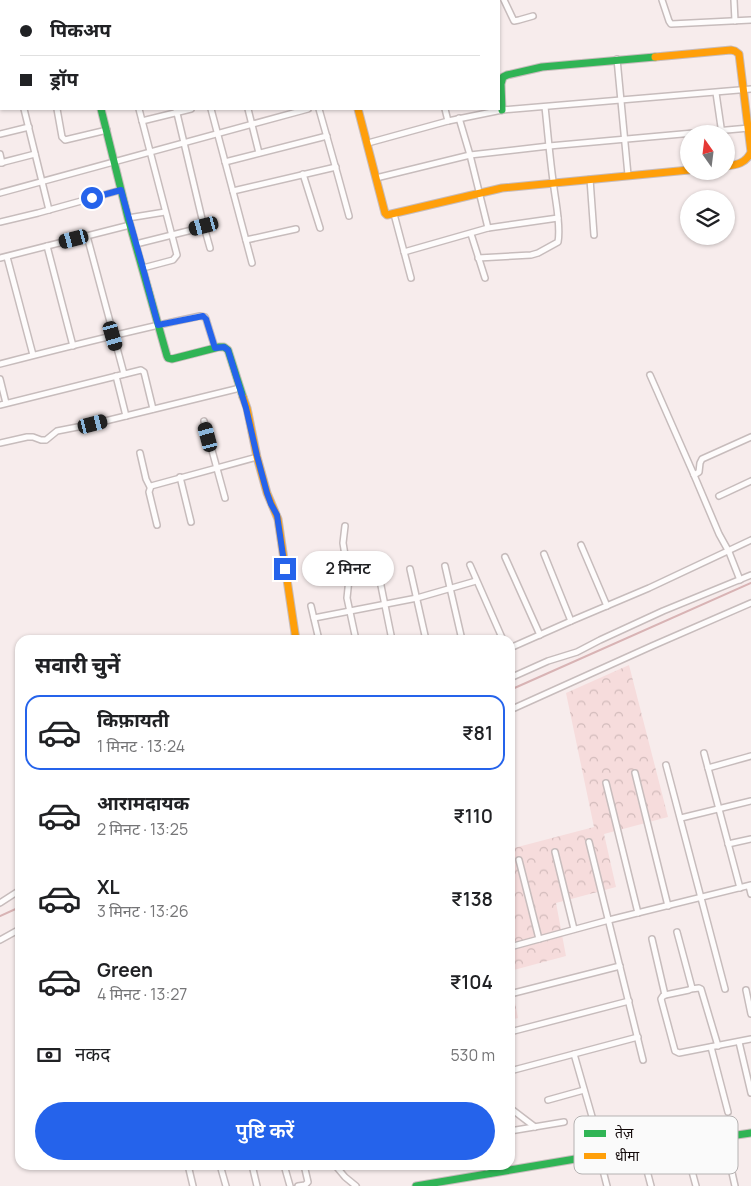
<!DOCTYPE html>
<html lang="hi">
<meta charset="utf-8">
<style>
:root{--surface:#fff;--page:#f6f6f6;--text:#202124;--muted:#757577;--line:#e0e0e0;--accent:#2563eb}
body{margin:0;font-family:Manrope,"Noto Sans Devanagari",sans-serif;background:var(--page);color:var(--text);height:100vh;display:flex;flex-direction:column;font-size:19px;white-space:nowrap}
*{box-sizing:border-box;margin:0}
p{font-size:16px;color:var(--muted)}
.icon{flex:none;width:28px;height:28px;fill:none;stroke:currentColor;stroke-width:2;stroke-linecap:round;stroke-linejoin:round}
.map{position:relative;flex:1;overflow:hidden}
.sheet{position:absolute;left:15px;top:635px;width:500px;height:535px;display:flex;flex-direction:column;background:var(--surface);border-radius:15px;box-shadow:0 1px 4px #0004}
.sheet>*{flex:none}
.guide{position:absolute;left:0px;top:0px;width:500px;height:110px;box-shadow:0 1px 4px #0004;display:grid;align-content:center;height:110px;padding:0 20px;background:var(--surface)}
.needle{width:32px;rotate:346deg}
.tools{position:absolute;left:680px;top:125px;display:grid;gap:10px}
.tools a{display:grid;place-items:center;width:55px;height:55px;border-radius:50%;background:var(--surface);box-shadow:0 1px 4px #0004;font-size:25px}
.end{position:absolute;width:22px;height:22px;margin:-11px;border:6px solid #2563eb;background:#fff;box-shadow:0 0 0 2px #fff}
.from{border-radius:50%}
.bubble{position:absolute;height:35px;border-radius:18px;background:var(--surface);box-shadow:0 1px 4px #0004;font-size:16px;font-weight:600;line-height:35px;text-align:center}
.car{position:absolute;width:15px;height:30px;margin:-15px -8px;border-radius:6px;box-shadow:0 0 4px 1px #0007;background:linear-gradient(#222 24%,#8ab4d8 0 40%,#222 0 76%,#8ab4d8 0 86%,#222 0)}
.guide b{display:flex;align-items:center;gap:18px;height:48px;font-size:19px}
.guide b+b{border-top:1px solid var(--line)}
.guide i{width:12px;height:12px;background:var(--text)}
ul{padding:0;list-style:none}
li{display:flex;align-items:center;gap:15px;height:75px;margin:0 10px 8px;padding:0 10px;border:2px solid transparent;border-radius:15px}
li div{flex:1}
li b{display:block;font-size:19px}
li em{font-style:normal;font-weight:600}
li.active{border-color:var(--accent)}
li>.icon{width:45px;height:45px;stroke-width:1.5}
h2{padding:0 20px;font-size:22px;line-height:60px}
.pay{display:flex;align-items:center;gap:12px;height:55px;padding:0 20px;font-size:19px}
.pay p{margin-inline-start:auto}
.primary-button{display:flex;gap:10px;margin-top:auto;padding:10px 20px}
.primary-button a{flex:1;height:58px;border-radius:30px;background:var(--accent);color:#fff;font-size:20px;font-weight:600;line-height:58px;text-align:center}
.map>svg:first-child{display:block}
.forest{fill:url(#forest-crowns)}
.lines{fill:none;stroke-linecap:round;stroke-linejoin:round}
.stream{stroke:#d8b3b4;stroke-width:2}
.street-casing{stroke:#c7bcbc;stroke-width:8}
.fast-casing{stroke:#c7bcbc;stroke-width:9}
.slow-casing{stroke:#c7bcbc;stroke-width:9}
.street{stroke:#fefcfc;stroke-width:5}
.fast{stroke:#30b455;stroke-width:7}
.slow{stroke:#ff9f0a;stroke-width:7}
.route{stroke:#2563eb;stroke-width:6}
.key{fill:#fafafa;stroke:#b5b2b2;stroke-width:1}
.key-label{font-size:14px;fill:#130a0a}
</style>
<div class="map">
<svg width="751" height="1186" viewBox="0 0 751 1186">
<defs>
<pattern id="forest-crowns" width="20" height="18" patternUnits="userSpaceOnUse" patternTransform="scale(1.25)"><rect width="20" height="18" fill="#f6dcdc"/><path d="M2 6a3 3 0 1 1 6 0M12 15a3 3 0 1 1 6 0" fill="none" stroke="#d2bbbb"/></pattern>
</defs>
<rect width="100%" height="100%" fill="#f7ecec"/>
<g class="forest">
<path d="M629,665L668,817L604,834L616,887L556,903L566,956L510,971V849L594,827L566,693Z"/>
<path d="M510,978L518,1018L510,1020Z"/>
</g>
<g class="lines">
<g class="stream">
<path d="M510,690L751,583"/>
<path d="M0,916L20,907"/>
</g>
<defs>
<g id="street">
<path d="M72,0V1"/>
<path d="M111,0V1"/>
<path d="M148,0V1"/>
<path d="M184,0V1"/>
<path d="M220,0L221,1"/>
<path d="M256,0L257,1"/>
<path d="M504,0L514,21L519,20L533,16"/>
<path d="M662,0L669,21L671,24L751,20"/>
<path d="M734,0L735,21"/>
<path d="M51,1L53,0"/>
<path d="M156,1L162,0"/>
<path d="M0,22L1,24"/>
<path d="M0,31L1,30"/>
<path d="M617,59L628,175"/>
<path d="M0,69H1"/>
<path d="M716,93L722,134"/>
<path d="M0,100H1"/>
<path d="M24,109L49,210"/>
<path d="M57,109L62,137L65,140L107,130"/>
<path d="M139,109L177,255L173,260L143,268"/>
<path d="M176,109L203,223L210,248"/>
<path d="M211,109L252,263"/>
<path d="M248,109L259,153"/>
<path d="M319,109L338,176L349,216"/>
<path d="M445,109L448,121"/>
<path d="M459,118L470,155L488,228"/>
<path d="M142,121L191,109"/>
<path d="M0,134L29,127"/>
<path d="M368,143L448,121L502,110L751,89"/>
<path d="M0,154L2,163"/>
<path d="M726,156L728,166"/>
<path d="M225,162L327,136"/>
<path d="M0,163L35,154"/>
<path d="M303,174L320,228"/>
<path d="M376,178L470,155L549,146L749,128"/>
<path d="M590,179L594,235"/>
<path d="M233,191L336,167"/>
<path d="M0,193L308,109"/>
<path d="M394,214L411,278"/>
<path d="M128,218L165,212"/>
<path d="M0,222L38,213L121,190"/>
<path d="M471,234L485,278"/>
<path d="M87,236L124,374"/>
<path d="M246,240L296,229"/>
<path d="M136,244L204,227"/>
<path d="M47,246L73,346"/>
<path d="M404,252L488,228L558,218"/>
<path d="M7,257L33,355"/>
<path d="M0,258L130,225"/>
<path d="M478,258L531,255L538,253L558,242C561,226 556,204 554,188C550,161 548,134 545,107"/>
<path d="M0,364C66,347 133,330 200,316L205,317L206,319L215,348"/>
<path d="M650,375L694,475L719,534L729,552L740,580"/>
<path d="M116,376L126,416"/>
<path d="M0,379L6,403"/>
<path d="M0,405L141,370L144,372L153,409"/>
<path d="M204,421L225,498"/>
<path d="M0,443L27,437H33L41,440H46L57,431L93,424L240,388"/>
<path d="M140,453L146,479L150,487"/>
<path d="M694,475L699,472L700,463L702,459L751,437"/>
<path d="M180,477L191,522"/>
<path d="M719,496L751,481"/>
<path d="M157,525L149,492L151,486L257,457"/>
<path d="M345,526L343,543L349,579L347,598L356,640"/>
<path d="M581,545L607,606"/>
<path d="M544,554L571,621"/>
<path d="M505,557L540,635"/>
<path d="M376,561L392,640"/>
<path d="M470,565L503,640"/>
<path d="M445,566L462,640"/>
<path d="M410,569L426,640"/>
<path d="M311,606L319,640"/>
<path d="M314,618L417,598L476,581"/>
<path d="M510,648L571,621L649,588L751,540"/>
<path d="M510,678L548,661L577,652L600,640L663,611L751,575"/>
<path d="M510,710L652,646L751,603"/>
<path d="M704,753L740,888"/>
<path d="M666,765L725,989"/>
<path d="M708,768L751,756"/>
<path d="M635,773L668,906"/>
<path d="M606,783L638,913"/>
<path d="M681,818L751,801"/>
<path d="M589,842L643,1060"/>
<path d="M728,844L751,839"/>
<path d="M555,852L574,929"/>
<path d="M519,860L539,939"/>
<path d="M749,886L751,894"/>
<path d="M0,903L20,890"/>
<path d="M677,932L692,988L689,990L665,995L663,996L661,999L675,1051L679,1053L751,1039"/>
<path d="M652,939L665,995"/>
<path d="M0,940L20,929"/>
<path d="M510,947L609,920L751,885"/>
<path d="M691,989L699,988L701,989L718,1046"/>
<path d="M746,990L751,1014"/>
<path d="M510,994L620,966"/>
<path d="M510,1032L629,1001"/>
<path d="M739,1042L751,1093"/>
<path d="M711,1047L728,1112"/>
<path d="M574,1054L593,1120"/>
<path d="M510,1071L638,1037"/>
<path d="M548,1100L584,1090"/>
<path d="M510,1108L535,1127"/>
<path d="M510,1131L564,1122"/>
<path d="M724,1137L735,1186"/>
<path d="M684,1142L696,1186"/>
<path d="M641,1148L651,1186"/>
<path d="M599,1155L607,1186"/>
<path d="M188,1165L193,1186"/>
<path d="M220,1165L226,1186"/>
<path d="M252,1165L257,1186"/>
<path d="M284,1165L290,1186"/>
<path d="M335,1165L345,1177L356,1186"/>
<path d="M487,1165L489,1174"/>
<path d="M298,1186L305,1185L308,1182L304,1165"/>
</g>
<g id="fast">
<path d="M101,109L128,218L167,356L168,358L172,359L219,347H224L228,350L243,397"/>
<path d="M502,110L501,84L503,77L507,75L542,67L655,57"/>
<path d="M416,1186L599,1155L751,1133"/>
</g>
<g id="slow">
<path d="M655,57L731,50L735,51L739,54L751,152C746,163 737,165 726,166"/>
<path d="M358,109L385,213L387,215L502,188L689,170"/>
<path d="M243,397L247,408L257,457L267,493L278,519L296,640"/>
</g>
</defs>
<use href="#street" class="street-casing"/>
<use href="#fast" class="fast-casing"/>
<use href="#slow" class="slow-casing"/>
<use href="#street" class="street"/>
<use href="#fast" class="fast"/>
<use href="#slow" class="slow"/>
</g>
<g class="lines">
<path class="route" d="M92,198L121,190L143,268L158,325L203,316L206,319L215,348L224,347L228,350L246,408L257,456L267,493L271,504L277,515L285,569"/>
</g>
<rect x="574" y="1116" width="164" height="58" rx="8" class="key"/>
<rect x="584" y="1130" width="22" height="7" fill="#30b455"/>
<rect x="584" y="1153" width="22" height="6" fill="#ff9f0a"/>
<g class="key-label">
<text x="615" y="1138">तेज़</text>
<text x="615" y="1161">धीमा</text>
</g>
</svg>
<div class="tools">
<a><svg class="needle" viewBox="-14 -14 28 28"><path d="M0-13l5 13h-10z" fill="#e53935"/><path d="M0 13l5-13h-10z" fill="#757577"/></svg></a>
<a><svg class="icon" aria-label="layers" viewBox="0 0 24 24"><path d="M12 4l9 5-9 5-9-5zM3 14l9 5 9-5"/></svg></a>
</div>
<i class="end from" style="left:92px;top:198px"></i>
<i class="end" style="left:285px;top:569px"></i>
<div class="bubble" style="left:302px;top:551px;width:92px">2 मिनट</div>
<i class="car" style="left:204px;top:226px;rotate:255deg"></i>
<i class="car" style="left:74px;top:239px;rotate:255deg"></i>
<i class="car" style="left:113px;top:336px;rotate:164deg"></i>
<i class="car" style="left:93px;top:424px;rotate:76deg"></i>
<i class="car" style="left:208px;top:437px;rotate:345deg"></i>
<div class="guide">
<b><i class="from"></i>पिकअप</b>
<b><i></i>ड्रॉप</b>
</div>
<section class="sheet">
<h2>सवारी चुनें</h2>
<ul>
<li class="active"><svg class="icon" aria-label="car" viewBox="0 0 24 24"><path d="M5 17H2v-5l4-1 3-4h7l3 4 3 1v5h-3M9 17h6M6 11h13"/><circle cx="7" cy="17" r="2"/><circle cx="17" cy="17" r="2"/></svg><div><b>किफ़ायती</b><p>1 मिनट · 13:24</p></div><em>₹81</em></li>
<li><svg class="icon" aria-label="car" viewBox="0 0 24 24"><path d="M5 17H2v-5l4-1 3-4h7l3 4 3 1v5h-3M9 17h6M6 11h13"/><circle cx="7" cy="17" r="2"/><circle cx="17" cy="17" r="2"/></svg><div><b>आरामदायक</b><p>2 मिनट · 13:25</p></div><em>₹110</em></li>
<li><svg class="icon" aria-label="car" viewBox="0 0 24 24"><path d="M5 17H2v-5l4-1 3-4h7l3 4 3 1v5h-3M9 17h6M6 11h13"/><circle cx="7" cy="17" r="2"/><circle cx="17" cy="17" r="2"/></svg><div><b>XL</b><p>3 मिनट · 13:26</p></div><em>₹138</em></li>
<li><svg class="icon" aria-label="car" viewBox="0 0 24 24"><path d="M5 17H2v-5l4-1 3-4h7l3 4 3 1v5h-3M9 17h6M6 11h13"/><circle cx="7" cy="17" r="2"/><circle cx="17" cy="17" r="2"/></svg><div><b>Green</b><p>4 मिनट · 13:27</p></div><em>₹104</em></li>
</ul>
<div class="pay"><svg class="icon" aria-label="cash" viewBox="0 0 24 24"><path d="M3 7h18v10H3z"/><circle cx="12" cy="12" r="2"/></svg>नकद<p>530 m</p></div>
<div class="primary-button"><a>पुष्टि करें</a></div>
</section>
</div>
